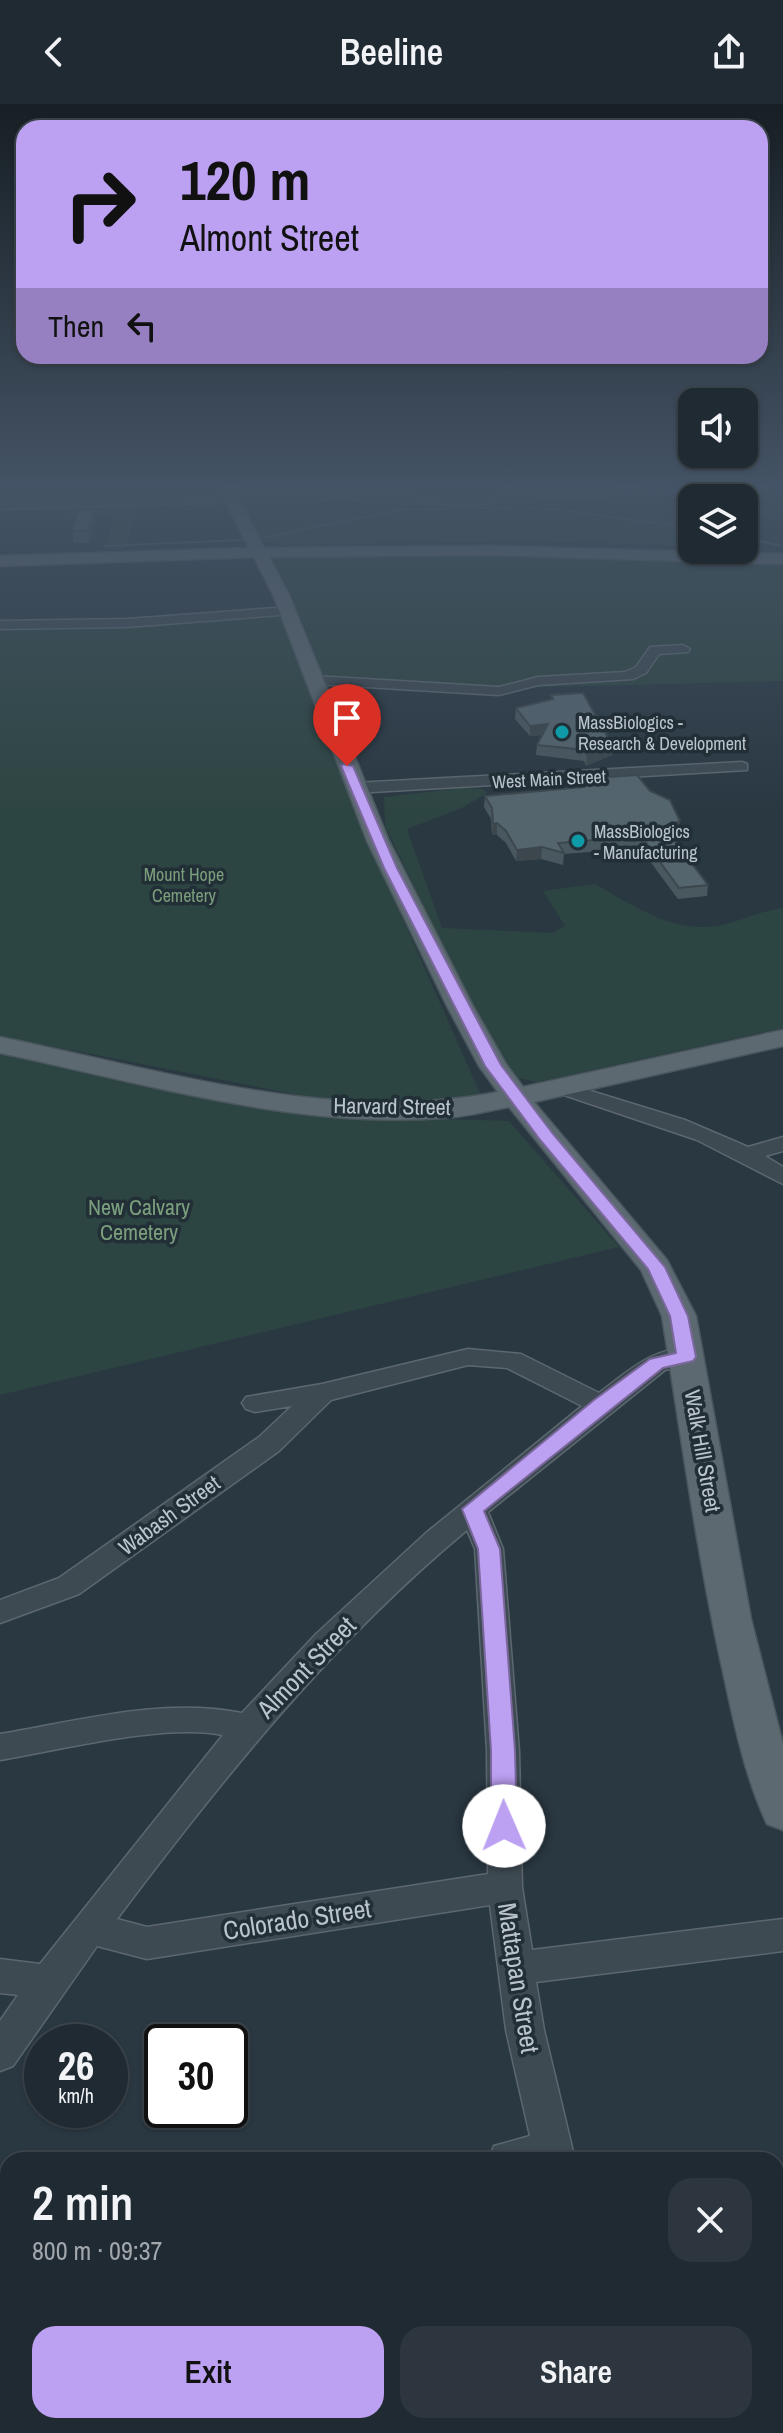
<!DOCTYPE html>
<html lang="en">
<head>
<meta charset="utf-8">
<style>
	body { margin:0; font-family:"Archivo Narrow",sans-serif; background:#2d363e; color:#f1f3f6; height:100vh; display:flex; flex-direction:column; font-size:30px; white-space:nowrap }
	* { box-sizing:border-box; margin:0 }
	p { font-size:26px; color:#a2a7ac }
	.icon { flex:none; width:44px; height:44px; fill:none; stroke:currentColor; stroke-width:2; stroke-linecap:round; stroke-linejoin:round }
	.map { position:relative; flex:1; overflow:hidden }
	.drawer { position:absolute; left:0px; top:2048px; width:784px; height:282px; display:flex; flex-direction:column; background:#202a32; border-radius:24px 24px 0 0; box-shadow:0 2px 6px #0004,0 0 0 2px #3d464d }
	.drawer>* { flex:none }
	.guide { position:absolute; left:16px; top:16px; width:752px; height:244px; border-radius:24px; box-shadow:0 2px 6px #0004,0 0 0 2px #3d464d; background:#bca0f2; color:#111; overflow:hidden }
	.buttons { position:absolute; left:678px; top:284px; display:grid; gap:16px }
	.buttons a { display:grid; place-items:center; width:80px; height:80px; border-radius:16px; background:#202a32; box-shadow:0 2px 6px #0004,0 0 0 2px #3d464d; font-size:40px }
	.speed { position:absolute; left:24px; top:1920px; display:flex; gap:16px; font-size:40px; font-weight:700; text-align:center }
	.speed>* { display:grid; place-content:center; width:104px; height:104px; border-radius:50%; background:#202a32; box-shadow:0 2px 6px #0004,0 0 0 2px #3d464d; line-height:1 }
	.speed small { font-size:20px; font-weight:400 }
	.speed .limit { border:4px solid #111; border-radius:12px; background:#fff; color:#111 }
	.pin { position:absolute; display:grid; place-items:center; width:68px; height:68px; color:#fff; margin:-82px -34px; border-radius:50% 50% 50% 0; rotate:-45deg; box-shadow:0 0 8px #0007 }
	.pin .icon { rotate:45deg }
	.me { position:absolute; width:88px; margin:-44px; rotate:359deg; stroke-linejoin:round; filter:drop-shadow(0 0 6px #0008) }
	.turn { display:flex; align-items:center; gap:28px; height:168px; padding:0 32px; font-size:36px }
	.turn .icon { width:104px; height:104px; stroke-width:2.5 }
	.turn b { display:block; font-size:56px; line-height:68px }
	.then { display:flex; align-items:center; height:76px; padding:0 32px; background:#0003; gap:16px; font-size:30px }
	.round { display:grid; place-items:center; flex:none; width:84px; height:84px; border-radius:24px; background:#2d363e }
	.summary { display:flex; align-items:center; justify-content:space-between; height:136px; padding:0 32px }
	h1 { font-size:48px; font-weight:600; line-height:60px }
	.primary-button { display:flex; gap:16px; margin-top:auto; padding:16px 32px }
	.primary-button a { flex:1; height:92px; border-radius:24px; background:#bca0f2; color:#111; font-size:32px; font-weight:600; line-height:92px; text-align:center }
	.primary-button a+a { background:#2d363e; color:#f1f3f6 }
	header { display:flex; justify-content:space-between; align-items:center; height:104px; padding:0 32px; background:#202a32; font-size:36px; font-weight:600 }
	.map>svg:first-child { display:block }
	.green { fill:#2d4542 }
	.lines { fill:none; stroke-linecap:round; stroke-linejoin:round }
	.stream { stroke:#415969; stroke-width:2 }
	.minor-casing { stroke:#5c676f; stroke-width:3 }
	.major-casing { stroke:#4a565e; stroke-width:3 }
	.minor { fill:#3e4a52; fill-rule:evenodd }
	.major { fill:#5c6971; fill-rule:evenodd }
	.wall { fill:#49575f }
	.shaded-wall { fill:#3c474d }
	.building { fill:#55656e; stroke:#3c474d; stroke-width:2 }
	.route { fill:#bca0f2; stroke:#7a689d; stroke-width:2 }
	.culture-dot { fill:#0f9aa8; stroke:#222f37; stroke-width:3 }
	.labels { text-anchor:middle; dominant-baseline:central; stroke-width:7; stroke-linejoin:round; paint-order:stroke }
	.far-poi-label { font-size:18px; fill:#bbc4cc; stroke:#222f37; text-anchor:start }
	.far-street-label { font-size:18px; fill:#bbc4cc; stroke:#222f37 }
	.far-park-label { font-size:18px; fill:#7b9f7d; stroke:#222f37 }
	.street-label { font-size:22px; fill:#bbc4cc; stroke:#222f37 }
	.park-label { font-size:22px; fill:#7b9f7d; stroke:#222f37 }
	.near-street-label { font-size:26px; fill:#bbc4cc; stroke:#222f37 }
</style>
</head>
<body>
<header><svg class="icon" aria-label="back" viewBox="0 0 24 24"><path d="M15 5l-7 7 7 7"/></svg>Beeline<svg class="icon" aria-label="share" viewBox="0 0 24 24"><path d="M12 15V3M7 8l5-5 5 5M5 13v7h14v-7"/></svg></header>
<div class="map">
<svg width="783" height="2329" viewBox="0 0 783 2329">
	<rect width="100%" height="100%" fill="#2a3842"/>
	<g class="green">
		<path d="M0 382H216L221 393 0 401Z"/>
		<path d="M232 382H654L460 395 340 390 247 395 236 392Z"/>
		<path d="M690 382H743L768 399 783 401V415L744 414V394H703Z"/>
		<path d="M354 393 457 399 566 393 692 414V442L526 437 281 441 260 436 244 403 254 398Z"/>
		<path d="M66 401H138L125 445H104L114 414 61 415Z"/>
		<path d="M397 449 783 458V577L519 584 322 574 303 518 271 454Z"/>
		<path d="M282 510 351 698 483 996 329 997 0 932V524L130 522Z"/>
		<path d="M462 684 483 685 487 689 464 703 407 725 442 824 552 829 565 822 543 787 595 780C633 801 671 829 717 822 739 818 759 807 783 804V924L537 978 505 971 385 722 384 693Z"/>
		<path d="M0 948 318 1011 509 1017 619 1143 0 1291Z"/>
	</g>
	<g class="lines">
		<g class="stream">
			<path d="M527 404C571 404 615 416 659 419"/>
			<path d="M668 420 692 423"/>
			<path d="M266 433 403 405 517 404"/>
			<path d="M744 434 783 442"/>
			<path d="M104 442 243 436"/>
		</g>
		<g class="minor-casing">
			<g id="minor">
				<path d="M644 382H693L688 385 465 401 344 395 0 405V399L344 389 465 395Z"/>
				<path d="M288 503 294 507 293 510 127 523 0 525V517L127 515Z"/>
				<path d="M683 541 690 545 688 548 659 550 646 569 633 575 538 581 499 591 315 580 308 576 315 572 499 583 538 573 625 568 636 563 650 543Z"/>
				<path d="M742 658 747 660V666L355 689 347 684 355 679Z"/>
				<path d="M565 979 685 1016 748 1043 783 1033V1047L765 1052 783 1063V1080L697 1036 558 989 555 985Z"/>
				<path d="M468 1245 521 1250 599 1289C626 1269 659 1237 695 1247L699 1253 695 1259 665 1266 488 1408 503 1445 519 1647 522 1783 532 1846 783 1815V1847L536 1878 544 1926 575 2056H488L494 2042 530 2032 506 1926 490 1801 147 1855 97 1842 13 1962 0 1967V1917L18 1891 0 1889V1855L40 1860 223 1631C165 1619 60 1646 0 1656V1630C79 1617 162 1593 242 1609L316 1530 426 1429 582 1302 507 1264 468 1261 331 1296 279 1347 79 1490 0 1519V1496L59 1474 259 1333 292 1302 255 1308 246 1305 242 1299 246 1293 322 1280ZM467 1426 475 1445 487 1647 488 1770 147 1823 117 1815C222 1675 332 1538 467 1426Z"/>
				<path d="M8 2134V2174L0 2176V2136Z"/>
				<path d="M611 2322H655L657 2329H613Z"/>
			</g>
		</g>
		<g class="major-casing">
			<path id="major" d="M218 382H232L264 444 489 442 783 450V460L489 451 269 453 290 493 389 737 473 902 506 960 523 983 783 926V942L534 998 667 1156 696 1212 751 1515 783 1640V1726L767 1720C745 1673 734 1619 723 1568 697 1451 681 1331 662 1212L641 1166 509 1003C487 1007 465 1013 443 1014 294 1025 144 979 0 949V933C161 966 334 1021 498 988L479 962 447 902 367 737 274 493 254 453 0 462V452L249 444Z"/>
		</g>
		<use href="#minor" class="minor"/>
		<use href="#major" class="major"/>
	</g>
	<g class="wall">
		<path d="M94 406 95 419 89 439H74L72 427Z"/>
		<path d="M551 591 612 651 586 662 584 657 536 651 537 641 542 631 530 632 515 615 516 604 551 595Z"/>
		<path d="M578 675 679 728 671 732 708 781 707 792 678 795 640 744 564 750 563 761 541 755 516 757 506 739 497 731H492L491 715 484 703 485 692 577 684Z"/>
	</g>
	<g class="shaded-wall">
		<path d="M94 406 95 419 89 439 88 426Z"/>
		<path d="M548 620 547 630 530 632V622Z"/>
		<path d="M612 641V651L586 662 587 651Z"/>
		<path d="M680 717 679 728 664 735 665 724Z"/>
		<path d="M497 719V731H492L493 720Z"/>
		<path d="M542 743 541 755 516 757 517 746Z"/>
	</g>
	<g class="building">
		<path d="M79 406H94L88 426 72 427Z"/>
		<path d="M583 589 612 641 587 651 585 646 537 641 548 620 530 622 516 604 553 595 551 591Z"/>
		<path d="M637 671 650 687 670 696 680 717 665 724 708 781 679 784 641 732 558 739 564 749 542 743 517 746 506 727 497 719 493 720 492 704 485 692 584 683 578 675Z"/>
	</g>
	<linearGradient id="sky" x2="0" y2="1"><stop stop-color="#171f24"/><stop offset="0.54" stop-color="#445365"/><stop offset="1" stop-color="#445365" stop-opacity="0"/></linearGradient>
	<rect width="783" height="708" fill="url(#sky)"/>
	<path class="route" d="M343 660 353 662 397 764 501 961 553 1030 665 1163 688 1212 696 1253 693 1257 663 1264 484 1407 500 1445 515 1647 517 1722 513 1730 504 1733 495 1730 491 1722V1647L478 1445 462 1405 594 1296 650 1255 676 1249 670 1212 648 1165 541 1037 485 962 384 764 341 662Z"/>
	<g class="culture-dot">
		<circle cx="562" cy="628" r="8"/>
		<circle cx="578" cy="737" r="8"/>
	</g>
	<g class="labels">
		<g class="far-poi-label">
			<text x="578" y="618">MassBiologics -<tspan x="578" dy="21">Research &amp; Development</tspan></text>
			<text x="594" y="727">MassBiologics<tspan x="594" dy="21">- Manufacturing</tspan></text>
		</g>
		<g class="far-street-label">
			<text transform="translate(549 675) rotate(-3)">West Main Street</text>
		</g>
		<g class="far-park-label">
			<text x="184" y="770">Mount Hope<tspan x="184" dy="21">Cemetery</tspan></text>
		</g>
		<g class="street-label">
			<text transform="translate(392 1002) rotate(1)">Harvard Street</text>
			<text transform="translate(703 1347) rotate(80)">Walk Hill Street</text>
			<text transform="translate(169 1411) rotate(-36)">Wabash Street</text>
		</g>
		<g class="park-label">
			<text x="139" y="1103">New Calvary<tspan x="139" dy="25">Cemetery</tspan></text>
		</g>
		<g class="near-street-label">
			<text transform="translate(306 1563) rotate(-46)">Almont Street</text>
			<text transform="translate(297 1815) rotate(-9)">Colorado Street</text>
			<text transform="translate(519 1874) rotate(81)">Mattapan Street</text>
		</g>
	</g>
</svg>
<div class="buttons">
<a><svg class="icon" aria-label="sound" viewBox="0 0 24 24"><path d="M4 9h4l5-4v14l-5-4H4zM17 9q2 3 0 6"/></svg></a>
<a><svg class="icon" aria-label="layers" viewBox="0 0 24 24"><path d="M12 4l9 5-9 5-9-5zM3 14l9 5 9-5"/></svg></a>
</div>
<div class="speed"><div>26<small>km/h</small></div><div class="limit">30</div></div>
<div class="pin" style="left:347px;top:662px;background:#d93025"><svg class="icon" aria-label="arrive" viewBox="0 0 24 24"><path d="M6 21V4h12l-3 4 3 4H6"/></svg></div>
<svg class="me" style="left:504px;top:1722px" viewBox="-20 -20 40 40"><circle r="19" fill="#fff"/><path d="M0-13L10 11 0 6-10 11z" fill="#bca0f2"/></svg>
<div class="guide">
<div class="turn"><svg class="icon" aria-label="right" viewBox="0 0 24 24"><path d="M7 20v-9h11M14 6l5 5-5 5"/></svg><div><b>120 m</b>Almont Street</div></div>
<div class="then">Then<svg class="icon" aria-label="left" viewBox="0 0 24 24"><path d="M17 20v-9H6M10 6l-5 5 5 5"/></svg></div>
</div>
<section class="drawer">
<div class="summary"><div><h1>2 min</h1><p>800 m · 09:37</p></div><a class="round"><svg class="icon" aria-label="close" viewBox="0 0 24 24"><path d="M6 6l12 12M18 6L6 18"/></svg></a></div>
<div class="primary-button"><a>Exit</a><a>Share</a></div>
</section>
</div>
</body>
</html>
